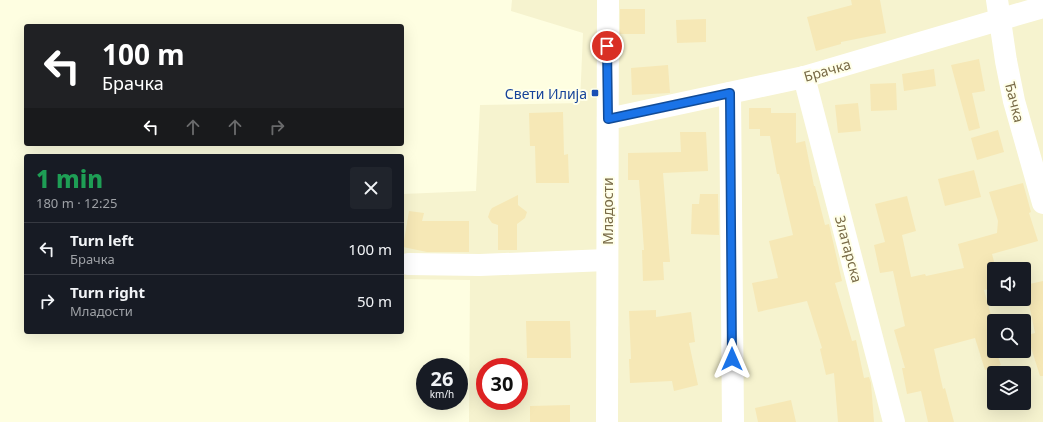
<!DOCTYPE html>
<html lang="en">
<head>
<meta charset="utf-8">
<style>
	body { margin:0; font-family:"Noto Sans",sans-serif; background:#20242c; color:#f1f3f6; height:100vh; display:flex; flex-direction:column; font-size:15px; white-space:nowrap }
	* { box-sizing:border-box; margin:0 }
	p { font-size:13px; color:#9ea1a6 }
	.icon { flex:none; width:22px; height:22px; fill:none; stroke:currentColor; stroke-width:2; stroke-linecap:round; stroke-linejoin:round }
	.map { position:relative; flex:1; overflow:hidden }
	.sheet { position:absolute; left:24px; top:154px; width:380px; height:180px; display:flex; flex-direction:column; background:#171b24; border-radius:4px; box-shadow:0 4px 16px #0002 }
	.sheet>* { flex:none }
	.guide { position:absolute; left:24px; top:24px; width:380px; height:122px; border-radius:4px; box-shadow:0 4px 16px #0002; background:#202124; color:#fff; overflow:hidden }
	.fabs { position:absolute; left:987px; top:262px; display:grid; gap:8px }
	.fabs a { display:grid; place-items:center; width:44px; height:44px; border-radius:4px; background:#171b24; box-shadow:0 4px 16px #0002; font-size:20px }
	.speed { position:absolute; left:416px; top:358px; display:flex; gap:8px; font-size:20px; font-weight:700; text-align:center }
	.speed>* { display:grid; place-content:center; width:52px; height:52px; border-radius:50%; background:#171b24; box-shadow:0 4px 16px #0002; line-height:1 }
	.speed small { font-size:10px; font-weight:400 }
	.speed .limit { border:6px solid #d22; background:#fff; color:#111 }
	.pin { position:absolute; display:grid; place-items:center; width:34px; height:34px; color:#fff; margin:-17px; border:2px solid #fff; border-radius:50%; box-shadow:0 1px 4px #0007 }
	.me { position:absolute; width:44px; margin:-22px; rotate:0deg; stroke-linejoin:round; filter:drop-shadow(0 0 3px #0008) }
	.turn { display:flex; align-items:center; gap:14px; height:84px; padding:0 12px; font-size:18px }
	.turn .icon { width:52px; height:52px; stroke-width:2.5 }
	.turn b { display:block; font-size:28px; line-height:34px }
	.lanes { display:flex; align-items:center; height:38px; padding:0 12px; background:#0003; justify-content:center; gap:20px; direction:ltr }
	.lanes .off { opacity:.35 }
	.round { display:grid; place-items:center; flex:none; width:42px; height:42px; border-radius:4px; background:#20242c }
	.overview { display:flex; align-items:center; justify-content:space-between; height:68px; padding:0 12px }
	h1 { font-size:24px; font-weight:800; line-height:30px; color:#1e9e55 }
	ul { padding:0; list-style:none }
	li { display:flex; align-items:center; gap:12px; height:52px; padding:0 12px; border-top:1px solid #363941 }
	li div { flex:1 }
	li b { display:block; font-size:15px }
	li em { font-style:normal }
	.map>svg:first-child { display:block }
	.residential { fill:#f6f3cf; fill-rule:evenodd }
	.building { fill:#f6e8b6 }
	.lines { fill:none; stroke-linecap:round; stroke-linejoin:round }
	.minor { stroke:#fff; stroke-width:22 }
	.route-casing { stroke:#114b97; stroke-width:10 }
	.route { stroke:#1a73e8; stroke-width:7 }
	.transit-dot { fill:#1a4fb4; stroke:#ffffe9; stroke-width:1.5 }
	.labels { text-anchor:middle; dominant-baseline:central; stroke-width:4; stroke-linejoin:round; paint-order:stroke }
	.street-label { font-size:14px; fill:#786a46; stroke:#ffffe9 }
	.transit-label { font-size:14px; fill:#164399; stroke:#ffffe9; text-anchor:end }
</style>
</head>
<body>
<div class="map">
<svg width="1043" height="422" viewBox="0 0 1043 422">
	<rect width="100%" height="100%" fill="#fefee1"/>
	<path class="residential" d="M512 0H1043V422H469L470 280 402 279V194L476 191 480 105 580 103 583 33 511 11ZM994 269H1024V299H994ZM994 321H1024V351H994ZM485 367H519V401H485ZM994 373H1024V403H994Z"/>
	<g class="building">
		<path d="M851 0H880L886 33 841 42V44L816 51 807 17 852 5Z"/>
		<rect x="620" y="9" width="25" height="25"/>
		<path d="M706 19V42L677 43 676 20Z"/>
		<path d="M979 59 985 91 972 93 980 128 969 131 951 65Z"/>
		<path d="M668 65 670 93 632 95 631 68Z"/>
		<path d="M934 69 936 86 904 91 902 74Z"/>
		<path d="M896 83 897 110 871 111 870 84Z"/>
		<path d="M858 103 861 131 838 133 835 105Z"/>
		<path d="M749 108H771V113H796V143L805 141 814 186H815L825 225 829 224 842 281 835 283 852 341 856 340 864 378 869 377 871 383 874 422H838L834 373 826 375 820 349 822 348 807 301 758 312 752 283 778 278 769 241 793 235 779 174H777L770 136H760V129H749Z"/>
		<path d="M563 112 564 155 568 154 569 183H536L535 146H530L529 113Z"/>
		<path d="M998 130 1004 152 977 160 971 138Z"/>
		<path d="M680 132H706L708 171 663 173 670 262H663L664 280 643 281 642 250H644L639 180H628V153L681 152Z"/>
		<path d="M974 170 981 197 945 206 938 179Z"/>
		<path d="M1023 183 1031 212 1029 213 1038 241 992 254 996 269H994V288L984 290 994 326V351H996L1001 365 985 370 975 338 934 349 943 389 945 388 954 422H928L921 391 907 394 902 368H905L894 330 905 326 893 271 880 273 874 245 885 242 875 204 907 196 916 231 902 235 911 277 925 274 926 276 964 268 958 244 997 233 998 221 989 192Z"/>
		<path d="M700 194H718L719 235 691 234 692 204H699Z"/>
		<path d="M518 195V205L527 212 525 218 517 224V250H498V225L492 223 488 217 490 211 492 208Z"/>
		<path d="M409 211 424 213 422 221H469V252H427L403 247Z"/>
		<path d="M1043 281V376H1040L1027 335 1035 333 1025 285Z"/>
		<path d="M656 310V317L691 312 695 342 689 343 698 385 674 391 672 381 630 383 629 359H631L629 311Z"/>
		<path d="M526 321H570L571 358H527Z"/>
		<path d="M791 400 796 422H758L755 408Z"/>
		<path d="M570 405V422H530V406Z"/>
	</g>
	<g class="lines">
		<g class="minor">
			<path d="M997 0 1006 61 1014 101 1043 203"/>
			<path d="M804 77 894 422"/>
			<path d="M730 93 733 422"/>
			<path d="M608 119 804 77 1043 7"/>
			<path d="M408 264 480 265 607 260"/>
			<path d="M607 422 608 0"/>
		</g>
	</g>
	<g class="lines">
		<g class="route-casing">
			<path id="route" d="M607 46 608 119 730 93 732 359"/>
		</g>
		<use href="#route" class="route"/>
	</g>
	<rect class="transit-dot" x="591" y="89" width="8" height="8" rx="2"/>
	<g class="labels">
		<g class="street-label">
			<text transform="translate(827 70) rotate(-16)">Брачка</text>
			<text transform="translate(1015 102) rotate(76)">Ђачка</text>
			<text transform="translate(607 211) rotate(-90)">Младости</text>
			<text transform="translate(849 249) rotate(75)">Златарска</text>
		</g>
		<g class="transit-label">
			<text x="587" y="93">Свети Илија</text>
		</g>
	</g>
</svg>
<div class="fabs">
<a><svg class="icon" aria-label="sound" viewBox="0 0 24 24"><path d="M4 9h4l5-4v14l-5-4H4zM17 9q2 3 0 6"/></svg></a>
<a><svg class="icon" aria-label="search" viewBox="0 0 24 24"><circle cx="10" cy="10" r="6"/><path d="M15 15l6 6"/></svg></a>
<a><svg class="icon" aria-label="layers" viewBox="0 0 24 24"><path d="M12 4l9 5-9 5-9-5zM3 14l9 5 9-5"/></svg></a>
</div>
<div class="speed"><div>26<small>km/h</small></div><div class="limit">30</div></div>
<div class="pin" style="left:607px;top:46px;background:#d93025"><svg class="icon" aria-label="arrive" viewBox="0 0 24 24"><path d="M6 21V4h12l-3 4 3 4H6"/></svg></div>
<svg class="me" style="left:732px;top:359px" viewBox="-20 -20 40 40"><path d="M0-17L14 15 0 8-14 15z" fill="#1a73e8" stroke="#fff" stroke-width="4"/></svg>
<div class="guide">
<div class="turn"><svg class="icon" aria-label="left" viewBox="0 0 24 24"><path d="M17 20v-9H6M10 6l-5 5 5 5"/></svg><div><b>100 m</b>Брачка</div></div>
<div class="lanes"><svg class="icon" aria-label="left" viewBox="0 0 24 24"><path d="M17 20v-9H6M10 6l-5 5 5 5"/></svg><svg class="icon off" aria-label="ahead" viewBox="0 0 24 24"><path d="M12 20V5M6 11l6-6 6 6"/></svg><svg class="icon off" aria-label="ahead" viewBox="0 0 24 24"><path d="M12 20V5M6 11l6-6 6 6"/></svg><svg class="icon off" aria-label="right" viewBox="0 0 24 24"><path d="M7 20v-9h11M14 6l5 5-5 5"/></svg></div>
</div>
<section class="sheet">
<div class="overview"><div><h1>1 min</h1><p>180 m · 12:25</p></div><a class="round"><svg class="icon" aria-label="close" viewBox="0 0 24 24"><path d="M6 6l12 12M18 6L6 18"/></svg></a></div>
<ul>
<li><svg class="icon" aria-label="left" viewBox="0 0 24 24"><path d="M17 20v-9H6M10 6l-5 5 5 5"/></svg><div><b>Turn left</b><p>Брачка</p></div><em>100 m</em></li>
<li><svg class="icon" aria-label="right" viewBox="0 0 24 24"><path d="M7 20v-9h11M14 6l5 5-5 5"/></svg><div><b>Turn right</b><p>Младости</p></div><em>50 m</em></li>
</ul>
</section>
</div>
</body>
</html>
